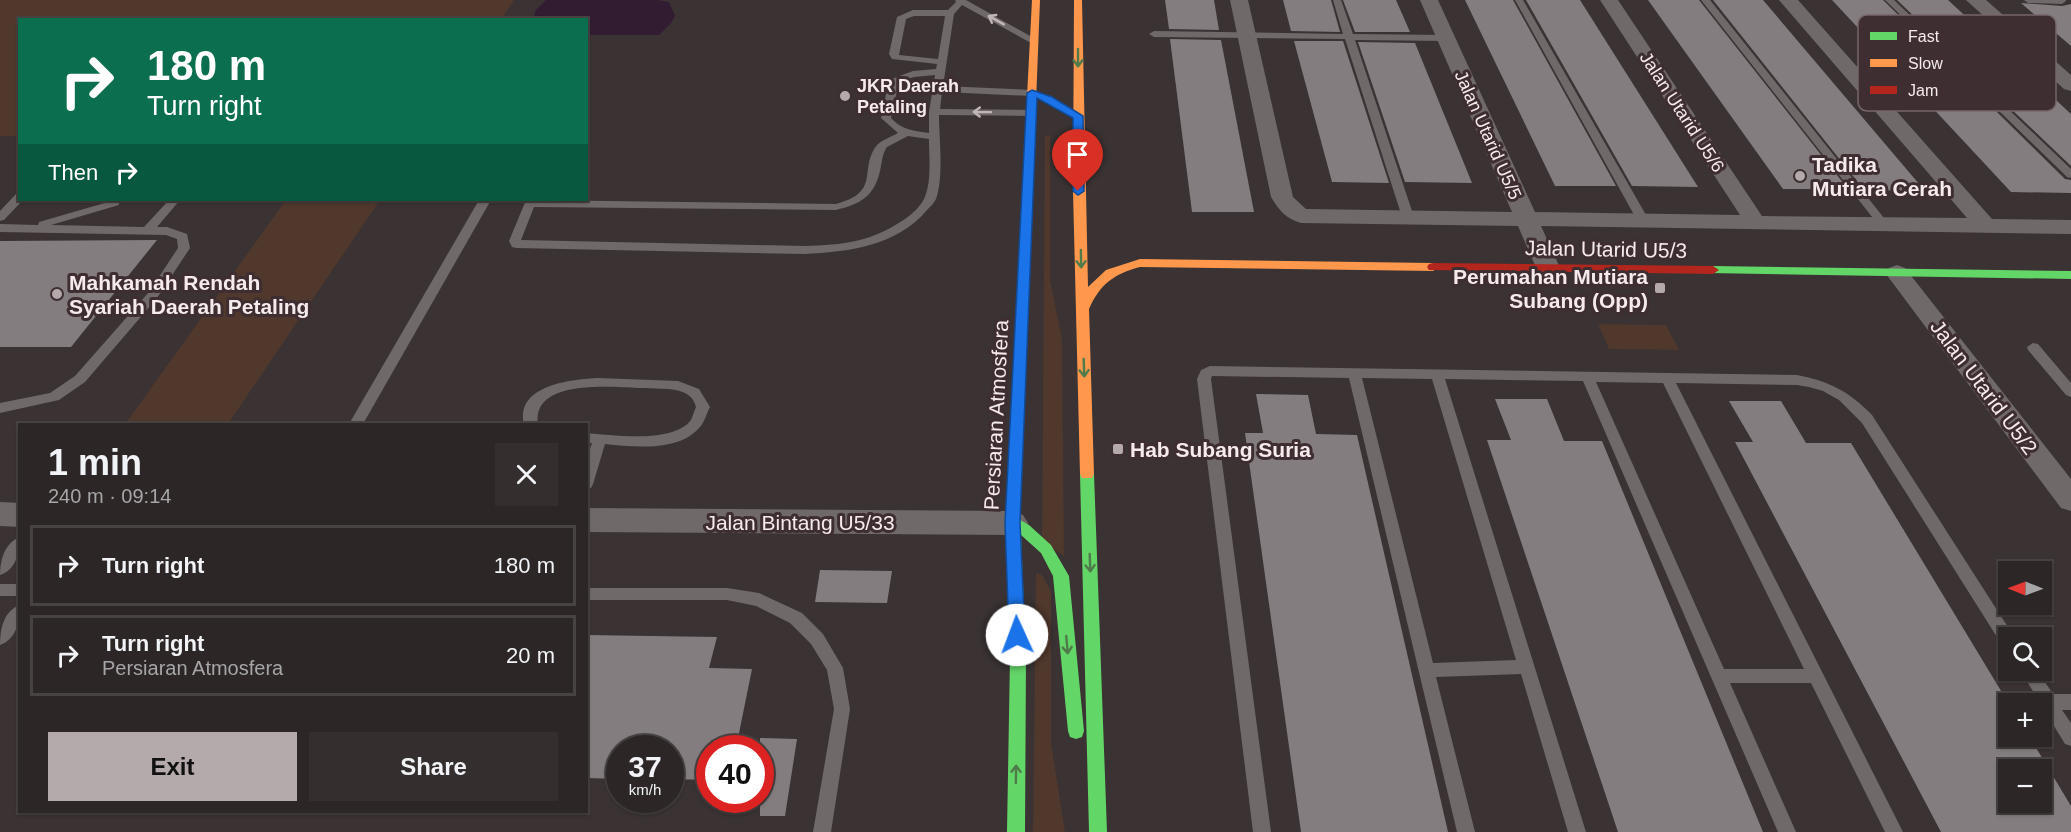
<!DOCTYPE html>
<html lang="en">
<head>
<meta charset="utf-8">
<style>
	body { margin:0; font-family:Arial,sans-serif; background:#342e2e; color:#f1f3f6; height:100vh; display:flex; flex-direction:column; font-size:22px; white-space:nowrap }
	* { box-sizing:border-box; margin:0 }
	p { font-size:20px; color:#a6a5a7 }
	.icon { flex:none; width:33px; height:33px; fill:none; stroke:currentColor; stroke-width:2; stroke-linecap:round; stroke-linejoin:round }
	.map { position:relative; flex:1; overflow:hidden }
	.side { position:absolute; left:18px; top:423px; width:570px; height:390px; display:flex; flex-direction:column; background:#2c2626; border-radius:0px; box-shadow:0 2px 4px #0004,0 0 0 2px #484343 }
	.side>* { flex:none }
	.hud { position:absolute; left:18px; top:18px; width:570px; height:183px; border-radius:0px; box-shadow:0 2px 4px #0004,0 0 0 2px #484343; background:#0b6e4f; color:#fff; overflow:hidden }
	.needle { width:39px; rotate:271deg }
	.buttons { position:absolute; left:1998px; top:561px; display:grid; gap:12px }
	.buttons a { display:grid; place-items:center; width:54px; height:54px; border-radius:0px; background:#2c2626; box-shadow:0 2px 4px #0004,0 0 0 2px #484343; font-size:30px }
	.speed { position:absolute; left:606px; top:735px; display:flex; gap:12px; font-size:30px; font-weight:700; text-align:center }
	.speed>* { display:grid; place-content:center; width:78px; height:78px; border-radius:50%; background:#2c2626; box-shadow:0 2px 4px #0004,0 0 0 2px #484343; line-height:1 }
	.speed small { font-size:15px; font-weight:400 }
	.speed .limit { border:9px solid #d22; background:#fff; color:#111 }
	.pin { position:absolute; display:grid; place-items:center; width:51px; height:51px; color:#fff; margin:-62px -26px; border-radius:50% 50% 50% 0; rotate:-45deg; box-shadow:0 0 6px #0007 }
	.pin .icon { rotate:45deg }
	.me { position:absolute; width:66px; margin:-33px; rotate:358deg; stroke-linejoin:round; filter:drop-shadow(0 0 4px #0008) }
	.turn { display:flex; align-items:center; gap:21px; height:126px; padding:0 30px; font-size:27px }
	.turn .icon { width:78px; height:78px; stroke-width:2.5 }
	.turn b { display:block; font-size:42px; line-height:51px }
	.then { display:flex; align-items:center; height:57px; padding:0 30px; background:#0003; gap:12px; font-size:22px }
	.round { display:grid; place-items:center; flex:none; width:63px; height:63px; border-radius:0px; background:#342e2e }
	.headline { display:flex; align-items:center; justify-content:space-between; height:102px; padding:0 30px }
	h1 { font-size:36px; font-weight:600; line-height:45px }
	.primary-button { display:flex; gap:12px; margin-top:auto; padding:12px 30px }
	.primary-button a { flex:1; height:69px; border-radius:0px; background:#b4aaab; color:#111; font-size:24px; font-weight:600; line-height:69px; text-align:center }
	.primary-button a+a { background:#342e2e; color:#f1f3f6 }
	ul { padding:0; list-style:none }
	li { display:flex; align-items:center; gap:18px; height:81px; margin:0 12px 9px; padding:0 18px; border:3px solid #484343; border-radius:0px }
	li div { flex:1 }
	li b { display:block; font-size:22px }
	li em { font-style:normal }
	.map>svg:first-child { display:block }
	.green { fill:#50382c }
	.water { fill:#311c31 }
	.building { fill:#847d7f; fill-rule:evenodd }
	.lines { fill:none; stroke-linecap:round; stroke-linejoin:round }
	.lane { fill:#706969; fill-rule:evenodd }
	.street { fill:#706969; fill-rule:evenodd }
	.fast { fill:#63d668; fill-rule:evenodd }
	.slow { fill:#ff974d; fill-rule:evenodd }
	.jam { fill:#b3261e; fill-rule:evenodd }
	.oneway { stroke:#c0b6b8 }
	.oneway2 { stroke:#4f7a4a }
	.route { fill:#1a73e8; stroke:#114b97; stroke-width:1.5 }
	.poi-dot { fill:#b4aaab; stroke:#3e2e31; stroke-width:2 }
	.labels { text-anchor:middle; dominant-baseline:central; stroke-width:6; stroke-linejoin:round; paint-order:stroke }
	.far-poi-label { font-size:18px; font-weight:bold; fill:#f5eaec; stroke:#3e2e31; text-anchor:start }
	.far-street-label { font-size:18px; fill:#f5eaec; stroke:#3e2e31 }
	.poi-label { font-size:21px; font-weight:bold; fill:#f5eaec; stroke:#3e2e31; text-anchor:start }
	.street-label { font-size:21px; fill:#f5eaec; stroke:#3e2e31 }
	.key { fill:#3e2e31; stroke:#756669; stroke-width:1.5 }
	.key-label { font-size:16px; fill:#f5eaec }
</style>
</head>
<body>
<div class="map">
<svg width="2071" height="832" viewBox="0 0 2071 832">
	<rect width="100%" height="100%" fill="#3a3233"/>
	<g class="green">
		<path d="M0 0H514L501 20H20L19 136H0Z"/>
		<path d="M1045 136H1050V280L1062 339 1064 556 1042 541Z"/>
		<path d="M286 200H380L228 424H125Z"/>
		<path d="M1598 324 1666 325 1679 350 1609 349Z"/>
		<path d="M1036 573 1042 575 1051 591V743L1065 832H1033Z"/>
	</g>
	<path class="water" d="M546 0H657L669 2 675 16 671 23 659 35H587L586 20 538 19 534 17 536 10Z"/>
	<g class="building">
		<path d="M1165 0H1214L1219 30 1169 29Z"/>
		<path d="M1283 0H1331L1340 32 1291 31Z"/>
		<path d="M1343 0H1396L1410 32H1355Z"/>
		<path d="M1465 0H1513L1616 186H1555Z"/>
		<path d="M1526 0H1580L1698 187 1632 186Z"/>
		<path d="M1648 0H1699L1848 189H1783Z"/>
		<path d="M1713 0H1763L1925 191 1864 190Z"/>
		<path d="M1832 0H1883L2065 179 2071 180V193L2011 192Z"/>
		<path d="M1897 0H1948L2071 114V166Z"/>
		<path d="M2021 3 2062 6 2071 4V46Z"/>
		<path d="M1170 39 1221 40 1254 212H1192Z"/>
		<path d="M1294 41H1343L1389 183 1332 182Z"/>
		<path d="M1358 42 1415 43 1472 183 1405 182Z"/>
		<path d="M157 240 71 347H0V241Z"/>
		<path d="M1256 394 1308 395 1316 434 1357 435 1448 832H1301L1245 433H1263Z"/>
		<path d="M1495 399H1547L1564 441H1602L1763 832H1618L1487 440H1511Z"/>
		<path d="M1729 401H1781L1806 443H1851L2009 704 2008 736H2029L2071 806V832H1941L1735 442H1753ZM2008 770H2042V802H2008Z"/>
		<path d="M820 570 892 571 887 603 815 602Z"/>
		<path d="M586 635 717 637 709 668 752 669 736 748H710V780L670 779V748H620V779L586 778Z"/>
		<path d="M760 738 797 739 785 816H760Z"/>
	</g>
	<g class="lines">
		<g class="lane">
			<path d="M955 0H966L1039 41 1031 43 962 5 954 14 943 86 1032 90 1037 93 1032 96 942 92 940 109 1030 110 1035 113 1030 116 939 115C939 138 944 177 936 199 934 203 930 207 927 210 897 246 848 252 804 254L516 248 512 247 509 241 526 200 836 204C882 192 858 169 877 145 882 140 891 137 898 133L881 118 889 80 913 71 936 69 937 64 892 59 889 54 897 17 913 10H948L956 2ZM914 16H945L938 59 899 55 906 19ZM935 75 929 112V133C914 131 902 130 891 118L899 82 914 77ZM908 136 929 139C929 157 932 182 924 199 920 207 912 214 905 219 871 242 844 245 804 246L521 240 534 207 836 210C860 204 874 197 880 171 882 163 882 154 887 147Z"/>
			<path d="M1333 0H1341L1353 34 1445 35 1450 38 1445 41 1355 40 1414 217 1412 219 1408 220 1402 217 1345 39 1154 37 1149 34 1154 31 1343 34Z"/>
			<path d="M1515 0H1523L1650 222 1648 224 1644 226 1638 222Z"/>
			<path d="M1701 0H1710L1888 223V227H1880Z"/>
			<path d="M1885 0H1894L2071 169V178L2067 177Z"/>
			<path d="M2024 0H2066V1L2062 4 2028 3Z"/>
			<path d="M20 193V200H23L4 220 0 221V211L16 194Z"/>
			<path d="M115 200 119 201V205L51 225 144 227 169 200H180L157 227H167L187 234 190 248 157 298 85 382 59 400 0 413V403L50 393 75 376 149 292 178 248 177 239 166 235 0 232V224L38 225 39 222Z"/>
			<path d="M479 200H491L363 424H349Z"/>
			<path d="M2033 343 2038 344 2071 383V397L2066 395 2028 350 2027 347Z"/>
			<path d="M1210 366 1797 375C1829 381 1850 392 1872 415L2015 638H2008V647L2002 645 1862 423 1839 400 1823 391 1809 387 1797 385 1676 383 1903 832H1885L1811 683H1730L1796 832H1778L1583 381 1445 379 1586 832H1568L1521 674 1436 677 1475 832H1457L1349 378 1212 376 1211 379 1271 832H1253L1197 379 1201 370ZM1362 378 1432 379 1516 660 1433 663ZM1596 382 1663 383 1804 669H1724Z"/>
			<path d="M598 378 678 381 699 389 710 407C706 414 705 422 699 428 678 452 634 447 605 444L593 484 591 488 586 489V460L592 443H586V433C613 435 673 444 691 420 693 416 694 411 696 407 694 400 691 396 685 393 672 387 652 389 638 388 610 387 532 379 538 424H524C515 385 573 379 598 378Z"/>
			<path d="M20 537C20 552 16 570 0 575 0 561 4 543 20 537Z"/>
			<rect x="0" y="584" width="20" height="12"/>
			<path d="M586 588H727L759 593 802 613 823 634 843 668 850 709 831 832H813L834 709 827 670 811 644 790 623 756 606 727 600H586Z"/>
			<path d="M20 605C20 620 17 639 0 645 0 630 3 611 20 605Z"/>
			<path d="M2020 670H2037L2053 694H2071V710H2062L2071 723V746L2065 744Z"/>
		</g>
		<g class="street">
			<path d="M1230 0H1248L1293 197 1306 209 1512 212 1420 0H1438L1535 212 1740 215 1600 0H1618L1762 216 1967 218 1779 0H1798L1992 219 2071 220V234L1541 226 1561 270 1557 275 1549 278 1541 275 1537 270 1518 226 1301 223C1286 219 1279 210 1271 197Z"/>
			<path d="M1966 0H1986L2071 75V91L2064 89Z"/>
			<path d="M1897 265 1905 268 2071 479V511L2061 508 1889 278 1885 273 1889 268Z"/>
			<path d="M0 502 20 503V527L0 526Z"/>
			<path d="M586 508 1013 511 1023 515 1028 523 1023 531 1013 535 586 532Z"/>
		</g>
		<g class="fast">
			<path d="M1713 266 2071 271V279L1709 273 1707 270 1709 267Z"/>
			<path d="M1022 304 1028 308 1020 520 1029 525 1051 545 1069 576 1084 731 1082 737 1076 739 1070 737 1068 731 1053 576 1041 553 1021 535 1026 657 1025 832H1007L1010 657 1006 523 1016 308Z"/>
			<path d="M1087 469 1092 470 1094 474 1107 832H1089L1080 474 1082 470Z"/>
		</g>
		<g class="slow">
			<path d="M1032 0H1040L1028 308 1022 312 1016 308Z"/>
			<path d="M1074 0H1082L1088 287 1106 270 1140 259 1433 263 1439 267 1433 271 1140 267C1114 274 1100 284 1089 309L1094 474 1092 478H1082L1080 474 1073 191Z"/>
		</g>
		<path class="jam" d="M1433 263 1713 266 1719 270 1713 274 1429 270 1427 267 1429 264Z"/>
	</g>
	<defs><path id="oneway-shaft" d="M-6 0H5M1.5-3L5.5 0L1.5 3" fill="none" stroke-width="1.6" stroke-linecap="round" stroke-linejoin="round" transform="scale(1.5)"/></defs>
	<g class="oneway">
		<use href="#oneway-shaft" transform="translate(996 20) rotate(-151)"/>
		<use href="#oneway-shaft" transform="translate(982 112) rotate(-179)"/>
	</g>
	<g class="oneway2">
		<use href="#oneway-shaft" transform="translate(1078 58) rotate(90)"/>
		<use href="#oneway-shaft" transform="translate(1081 259) rotate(89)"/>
		<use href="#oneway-shaft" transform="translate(1084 368) rotate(88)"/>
		<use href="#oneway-shaft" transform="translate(1090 563) rotate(88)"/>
		<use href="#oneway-shaft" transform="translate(1067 645) rotate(85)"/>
		<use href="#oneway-shaft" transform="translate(1016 774) rotate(-89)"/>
	</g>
	<path class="route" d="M1032 90 1052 97 1083 116 1084 191 1078 195 1073 191V118L1037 98 1020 523 1025 635 1023 640 1017 642 1011 640 1009 635 1005 523 1027 93Z"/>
	<g class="poi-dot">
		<circle cx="845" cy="96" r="6"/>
		<circle cx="1800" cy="176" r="6"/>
		<rect x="1654" y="282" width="12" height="12" rx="3"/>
		<circle cx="57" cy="294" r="6"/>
		<rect x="1112" y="443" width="12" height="12" rx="3"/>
	</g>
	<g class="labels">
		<g class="far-poi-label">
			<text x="857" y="86">JKR Daerah<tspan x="857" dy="21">Petaling</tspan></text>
		</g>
		<g class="far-street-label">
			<text transform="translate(1682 112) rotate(57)">Jalan Utarid U5/6</text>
			<text transform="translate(1488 135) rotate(66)">Jalan Utarid U5/5</text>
		</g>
		<g class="poi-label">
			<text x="1812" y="164">Tadika<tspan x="1812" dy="24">Mutiara Cerah</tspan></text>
			<text x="1648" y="276" text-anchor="end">Perumahan Mutiara<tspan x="1648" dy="24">Subang (Opp)</tspan></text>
			<text x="69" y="282">Mahkamah Rendah<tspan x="69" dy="24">Syariah Daerah Petaling</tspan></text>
			<text x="1130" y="449">Hab Subang Suria</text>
		</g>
		<g class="street-label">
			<text transform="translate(1606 249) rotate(1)">Jalan Utarid U5/3</text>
			<text transform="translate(1984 387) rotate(53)">Jalan Utarid U5/2</text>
			<text transform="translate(996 415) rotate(-87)">Persiaran Atmosfera</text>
			<text x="800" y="522">Jalan Bintang U5/33</text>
		</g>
	</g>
	<rect x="1858" y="15" width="198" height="96" rx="9" class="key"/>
	<rect x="1870" y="32" width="27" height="8" fill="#63d668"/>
	<rect x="1870" y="59" width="27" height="8" fill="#ff974d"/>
	<rect x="1870" y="86" width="27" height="8" fill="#b3261e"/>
	<g class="key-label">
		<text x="1908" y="42">Fast</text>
		<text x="1908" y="69">Slow</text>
		<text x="1908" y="96">Jam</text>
	</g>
</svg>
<div class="buttons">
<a><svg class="needle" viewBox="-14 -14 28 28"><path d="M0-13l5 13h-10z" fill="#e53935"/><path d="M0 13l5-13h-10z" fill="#a6a5a7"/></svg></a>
<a><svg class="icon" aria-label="search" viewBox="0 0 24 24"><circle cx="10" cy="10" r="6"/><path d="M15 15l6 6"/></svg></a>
<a>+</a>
<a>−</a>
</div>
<div class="speed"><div>37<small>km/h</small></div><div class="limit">40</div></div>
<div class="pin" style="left:1078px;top:191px;background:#d93025"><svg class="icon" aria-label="arrive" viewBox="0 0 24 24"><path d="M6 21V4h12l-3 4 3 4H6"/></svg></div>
<svg class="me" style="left:1017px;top:635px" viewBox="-20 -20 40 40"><circle r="19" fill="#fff"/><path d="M0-13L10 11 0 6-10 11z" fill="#1a73e8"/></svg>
<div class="hud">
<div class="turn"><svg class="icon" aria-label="right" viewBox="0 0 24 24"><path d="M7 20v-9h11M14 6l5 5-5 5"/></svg><div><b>180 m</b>Turn right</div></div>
<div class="then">Then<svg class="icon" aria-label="right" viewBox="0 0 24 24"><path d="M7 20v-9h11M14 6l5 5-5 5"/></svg></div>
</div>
<section class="side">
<div class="headline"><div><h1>1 min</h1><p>240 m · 09:14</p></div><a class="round"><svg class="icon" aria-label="close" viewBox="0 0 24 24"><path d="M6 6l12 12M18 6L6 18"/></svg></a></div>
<ul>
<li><svg class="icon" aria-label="right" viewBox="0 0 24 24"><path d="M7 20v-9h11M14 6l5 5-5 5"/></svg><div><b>Turn right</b></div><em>180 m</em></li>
<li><svg class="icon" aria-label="right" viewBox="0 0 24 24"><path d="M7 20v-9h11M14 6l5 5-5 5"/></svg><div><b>Turn right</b><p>Persiaran Atmosfera</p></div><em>20 m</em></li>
</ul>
<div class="primary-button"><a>Exit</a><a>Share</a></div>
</section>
</div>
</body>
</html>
